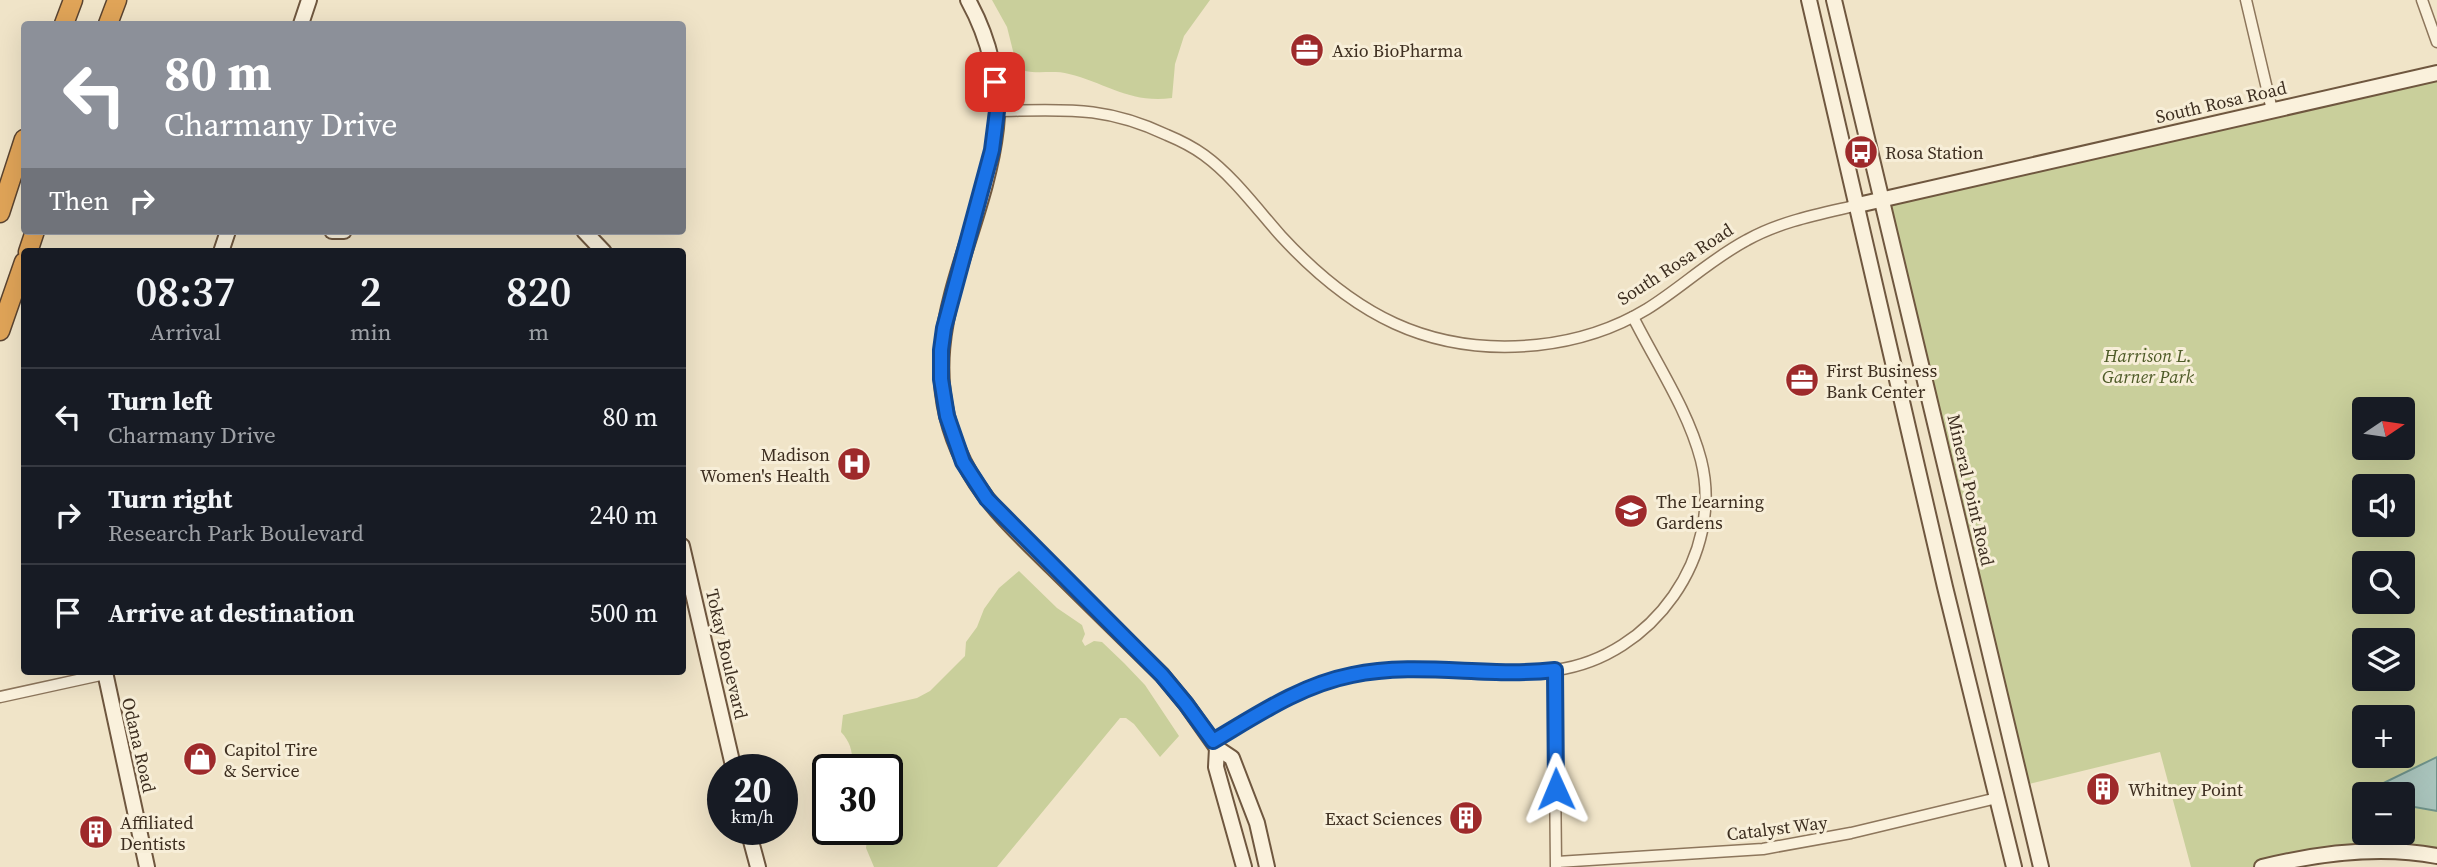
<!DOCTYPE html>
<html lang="en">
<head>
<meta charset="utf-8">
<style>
	body { margin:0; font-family:"Source Serif 4",serif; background:#242831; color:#f1f3f6; height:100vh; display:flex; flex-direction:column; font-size:26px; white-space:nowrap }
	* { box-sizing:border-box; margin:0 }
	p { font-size:23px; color:#9ea1a6 }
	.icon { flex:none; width:38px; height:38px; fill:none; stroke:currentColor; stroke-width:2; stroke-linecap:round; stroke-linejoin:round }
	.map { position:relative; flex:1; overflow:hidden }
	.sheet { position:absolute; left:21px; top:248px; width:665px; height:427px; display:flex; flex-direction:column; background:#171b24; border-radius:7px; box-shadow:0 7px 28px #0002 }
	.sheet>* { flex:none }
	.banner { position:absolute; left:21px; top:21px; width:665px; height:214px; border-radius:7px; box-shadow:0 7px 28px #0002; background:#8c9099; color:#fff; overflow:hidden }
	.needle { width:46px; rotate:77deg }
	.tools { position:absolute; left:2352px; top:397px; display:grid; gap:14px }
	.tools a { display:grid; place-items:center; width:63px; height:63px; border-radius:7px; background:#171b24; box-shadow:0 7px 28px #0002; font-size:35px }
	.speed { position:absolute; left:707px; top:754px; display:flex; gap:14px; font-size:35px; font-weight:700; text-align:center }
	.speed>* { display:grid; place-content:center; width:91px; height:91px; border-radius:50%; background:#171b24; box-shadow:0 7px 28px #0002; line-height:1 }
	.speed small { font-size:18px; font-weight:400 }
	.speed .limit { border:4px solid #111; border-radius:10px; background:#fff; color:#111 }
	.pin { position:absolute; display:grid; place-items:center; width:60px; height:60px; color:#fff; margin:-30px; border-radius:14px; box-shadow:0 4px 10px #0006 }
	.me { position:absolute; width:77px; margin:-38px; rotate:359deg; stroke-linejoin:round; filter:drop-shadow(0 0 5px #0008) }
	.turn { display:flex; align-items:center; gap:24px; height:147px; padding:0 28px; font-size:32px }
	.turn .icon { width:91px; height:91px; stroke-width:2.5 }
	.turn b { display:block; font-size:49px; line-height:60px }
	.then { display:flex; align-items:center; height:66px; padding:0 28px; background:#0003; gap:14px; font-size:26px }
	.eta { display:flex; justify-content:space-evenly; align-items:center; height:119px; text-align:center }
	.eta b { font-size:42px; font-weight:600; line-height:49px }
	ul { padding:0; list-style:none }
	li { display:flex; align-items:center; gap:21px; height:98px; padding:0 28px; border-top:2px solid #363941 }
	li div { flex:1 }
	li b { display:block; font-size:26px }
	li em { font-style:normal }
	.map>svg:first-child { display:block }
	.green { fill:#c9cf9b; fill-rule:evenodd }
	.water { fill:#a9c4bc; stroke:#6f938a; stroke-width:2 }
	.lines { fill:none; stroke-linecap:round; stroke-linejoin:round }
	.street-casing { stroke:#8d765c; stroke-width:13 }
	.secondary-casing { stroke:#6f573f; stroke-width:18 }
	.highway-casing { stroke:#5b4430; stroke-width:21 }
	.street { stroke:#faf1dc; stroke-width:10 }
	.secondary { stroke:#faf1dc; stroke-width:14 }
	.highway { stroke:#e0a458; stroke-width:18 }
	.route-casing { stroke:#114b97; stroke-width:18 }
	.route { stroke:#1a73e8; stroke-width:12 }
	.labels { text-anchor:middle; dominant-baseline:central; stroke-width:6; stroke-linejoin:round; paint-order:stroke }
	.poi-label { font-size:18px; fill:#3d2e20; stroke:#f7eed8; text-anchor:start }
	.street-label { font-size:18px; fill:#3d2e20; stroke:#f7eed8 }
	.park-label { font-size:18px; font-style:italic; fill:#4d5a26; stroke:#f7eed8 }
</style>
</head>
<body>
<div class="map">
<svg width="2437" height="867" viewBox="0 0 2437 867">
	<rect width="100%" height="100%" fill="#f0e4c8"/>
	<g class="green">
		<path d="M992 0H1210L1184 36 1175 64 1172 98C1131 104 1106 83 1069 74 1055 70 1039 74 1025 71L1016 63 1007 27Z"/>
		<path d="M2437 73V856L2407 852 2262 867H2191L2160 752 2021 786 1882 199ZM2364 410H2403V448H2364ZM2364 486H2403V525H2364ZM2364 564H2403V602H2364ZM2364 640H2403V679H2364ZM2364 718H2403V756H2364ZM2364 794H2403V833H2364Z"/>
		<path d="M1019 571 1057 608 1082 625 1085 634 1082 641 1085 646 1094 641 1102 642 1124 663 1145 685 1179 736 1160 757 1134 724 1126 718H1120L997 867H874L866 848 868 830H887V770H852C853 754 852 744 841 732L843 715 917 698 930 691 965 656 966 642 977 627 984 609 999 588Z"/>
	</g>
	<path class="water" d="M2437 757V811L2403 805V794H2372L2365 792Z"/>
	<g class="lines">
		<g class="street-casing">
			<g id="street">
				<path d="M2246 0 2272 110"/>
				<path d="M2422 0 2437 42"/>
				<path d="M997 111C1064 110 1104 105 1167 135 1179 140 1193 147 1204 155 1233 176 1257 209 1281 236 1352 313 1428 356 1537 345 1575 341 1614 329 1647 309 1681 288 1711 259 1747 240 1781 221 1820 214 1858 205"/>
				<path d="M1554 670 1556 867"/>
				<path d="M0 697 105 674"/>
				<path d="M1213 741C1256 715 1300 686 1350 675 1418 660 1488 679 1556 670 1652 657 1725 555 1701 460 1688 410 1656 363 1633 317"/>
				<path d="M1557 862 1763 849 1851 833 1997 798"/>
			</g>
		</g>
		<g class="secondary-casing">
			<g id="secondary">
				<path d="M968 0C989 38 1001 84 996 128 983 245 903 341 964 462 984 503 1020 535 1052 567 1089 603 1125 639 1162 675L1186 704 1217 748 1232 758 1257 823 1267 867"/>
				<path d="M1809 0 1945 587 2014 867"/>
				<path d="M1834 0 2041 867"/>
				<path d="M301 24 309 0"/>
				<path d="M1858 205 2437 73"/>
				<path d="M332 231H344"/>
				<path d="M584 231 604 252"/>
				<path d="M221 252 228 231"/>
				<path d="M682 546 734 770"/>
				<path d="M105 672 147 867"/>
				<path d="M1217 748 1216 767 1244 867"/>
				<path d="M748 830 758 867"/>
				<path d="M2262 867C2319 853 2379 845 2437 856"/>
			</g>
		</g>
		<g class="highway-casing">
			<g id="highway">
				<path d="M64 24 73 0"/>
				<path d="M108 24 117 0"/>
				<path d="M0 213 24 139"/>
				<path d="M28 252 35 231"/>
				<path d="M0 331 24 262"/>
			</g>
		</g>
		<use href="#street" class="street"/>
		<use href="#secondary" class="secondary"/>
		<use href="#highway" class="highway"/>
	</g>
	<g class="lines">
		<g class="route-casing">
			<path id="route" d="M995 82 997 111 992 150 944 328 941 350V379L947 416 963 462 987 499 1162 675 1186 704 1213 741C1257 715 1301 685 1352 675 1418 661 1488 678 1555 670L1556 789"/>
		</g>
		<use href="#route" class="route"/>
	</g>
	<defs>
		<g id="office-disc" transform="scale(1.75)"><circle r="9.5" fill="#9e2a2b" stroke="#f7eed8"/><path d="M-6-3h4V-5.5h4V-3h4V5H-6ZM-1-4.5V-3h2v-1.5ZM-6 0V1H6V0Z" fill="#fff"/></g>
		<g id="bus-disc" transform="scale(1.75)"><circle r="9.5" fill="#9e2a2b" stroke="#f7eed8"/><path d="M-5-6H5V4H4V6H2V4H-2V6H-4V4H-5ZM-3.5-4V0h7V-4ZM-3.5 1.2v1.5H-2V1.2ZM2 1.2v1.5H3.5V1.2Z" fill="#fff"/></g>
		<g id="hospital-disc" transform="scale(1.75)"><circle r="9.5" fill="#9e2a2b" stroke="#f7eed8"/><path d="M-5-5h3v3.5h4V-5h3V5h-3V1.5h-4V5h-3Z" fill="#fff"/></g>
		<g id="school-disc" transform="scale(1.75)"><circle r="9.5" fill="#9e2a2b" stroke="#f7eed8"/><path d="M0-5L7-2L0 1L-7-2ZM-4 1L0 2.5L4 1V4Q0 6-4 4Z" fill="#fff"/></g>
		<g id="shop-disc" transform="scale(1.75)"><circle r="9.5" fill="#9e2a2b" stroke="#f7eed8"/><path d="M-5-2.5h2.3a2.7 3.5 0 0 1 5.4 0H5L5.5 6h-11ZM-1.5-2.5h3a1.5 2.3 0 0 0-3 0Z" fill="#fff"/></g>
		<g id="building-disc" transform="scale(1.75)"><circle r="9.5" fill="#9e2a2b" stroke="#f7eed8"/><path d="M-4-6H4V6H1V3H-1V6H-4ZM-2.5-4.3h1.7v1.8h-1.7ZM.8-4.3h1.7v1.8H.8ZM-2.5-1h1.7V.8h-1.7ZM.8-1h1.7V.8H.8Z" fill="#fff"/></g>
	</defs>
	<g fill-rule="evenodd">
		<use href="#office-disc" x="1307" y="50"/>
		<use href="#bus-disc" x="1861" y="152"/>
		<use href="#office-disc" x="1802" y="380"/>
		<use href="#hospital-disc" x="854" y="464"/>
		<use href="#school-disc" x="1631" y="511"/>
		<use href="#shop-disc" x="200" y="759"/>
		<use href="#building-disc" x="2103" y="789"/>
		<use href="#building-disc" x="1466" y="818"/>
		<use href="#building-disc" x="96" y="832"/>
	</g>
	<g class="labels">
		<g class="poi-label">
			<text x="1332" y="50">Axio BioPharma</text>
			<text x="1885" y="152">Rosa Station</text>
			<text x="1826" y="370">First Business<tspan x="1826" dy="21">Bank Center</tspan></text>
			<text x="830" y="454" text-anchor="end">Madison<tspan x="830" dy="21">Women's Health</tspan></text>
			<text x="1656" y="501">The Learning<tspan x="1656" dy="21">Gardens</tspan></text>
			<text x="224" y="749">Capitol Tire<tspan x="224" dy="21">&amp; Service</tspan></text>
			<text x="2128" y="789">Whitney Point</text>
			<text x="1442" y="818" text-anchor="end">Exact Sciences</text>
			<text x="120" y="822">Affiliated<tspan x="120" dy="21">Dentists</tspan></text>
		</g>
		<g class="street-label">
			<text transform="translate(2221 102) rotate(-13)">South Rosa Road</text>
			<text transform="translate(1675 264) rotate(-33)">South Rosa Road</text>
			<text transform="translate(1971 490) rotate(77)">Mineral Point Road</text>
			<text transform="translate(727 654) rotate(77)">Tokay Boulevard</text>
			<text transform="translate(139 745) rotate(77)">Odana Road</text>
			<text transform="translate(1777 828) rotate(-7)">Catalyst Way</text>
		</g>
		<g class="park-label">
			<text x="2148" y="355">Harrison L.<tspan x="2148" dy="21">Garner Park</tspan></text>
		</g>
	</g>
</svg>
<div class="tools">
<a><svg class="needle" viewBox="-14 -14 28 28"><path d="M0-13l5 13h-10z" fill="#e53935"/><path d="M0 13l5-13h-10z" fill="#9ea1a6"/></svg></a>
<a><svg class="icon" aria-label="sound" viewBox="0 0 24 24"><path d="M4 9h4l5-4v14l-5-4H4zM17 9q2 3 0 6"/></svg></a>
<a><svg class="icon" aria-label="search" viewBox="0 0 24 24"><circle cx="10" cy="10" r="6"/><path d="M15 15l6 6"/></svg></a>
<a><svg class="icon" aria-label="layers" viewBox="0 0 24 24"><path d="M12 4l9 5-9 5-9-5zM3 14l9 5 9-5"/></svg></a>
<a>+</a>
<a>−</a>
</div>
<div class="speed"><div>20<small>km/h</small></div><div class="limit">30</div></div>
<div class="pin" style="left:995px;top:82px;background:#d93025"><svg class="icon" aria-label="arrive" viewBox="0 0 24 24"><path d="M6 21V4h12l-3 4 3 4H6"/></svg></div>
<svg class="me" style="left:1556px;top:789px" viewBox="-20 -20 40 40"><path d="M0-17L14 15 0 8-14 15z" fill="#1a73e8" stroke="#fff" stroke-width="4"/></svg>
<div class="banner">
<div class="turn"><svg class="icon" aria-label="left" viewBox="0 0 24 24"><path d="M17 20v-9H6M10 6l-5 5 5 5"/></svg><div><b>80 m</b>Charmany Drive</div></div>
<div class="then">Then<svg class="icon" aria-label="right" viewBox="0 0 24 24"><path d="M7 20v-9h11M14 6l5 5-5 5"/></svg></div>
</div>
<section class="sheet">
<div class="eta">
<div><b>08:37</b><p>Arrival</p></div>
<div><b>2</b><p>min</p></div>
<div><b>820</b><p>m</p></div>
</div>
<ul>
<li><svg class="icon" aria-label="left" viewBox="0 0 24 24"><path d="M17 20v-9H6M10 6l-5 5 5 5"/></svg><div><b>Turn left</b><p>Charmany Drive</p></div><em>80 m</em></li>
<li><svg class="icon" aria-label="right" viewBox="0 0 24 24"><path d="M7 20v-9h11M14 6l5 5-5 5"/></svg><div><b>Turn right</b><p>Research Park Boulevard</p></div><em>240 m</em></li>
<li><svg class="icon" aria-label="arrive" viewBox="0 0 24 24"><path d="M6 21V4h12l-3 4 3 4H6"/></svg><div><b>Arrive at destination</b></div><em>500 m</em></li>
</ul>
</section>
</div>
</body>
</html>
